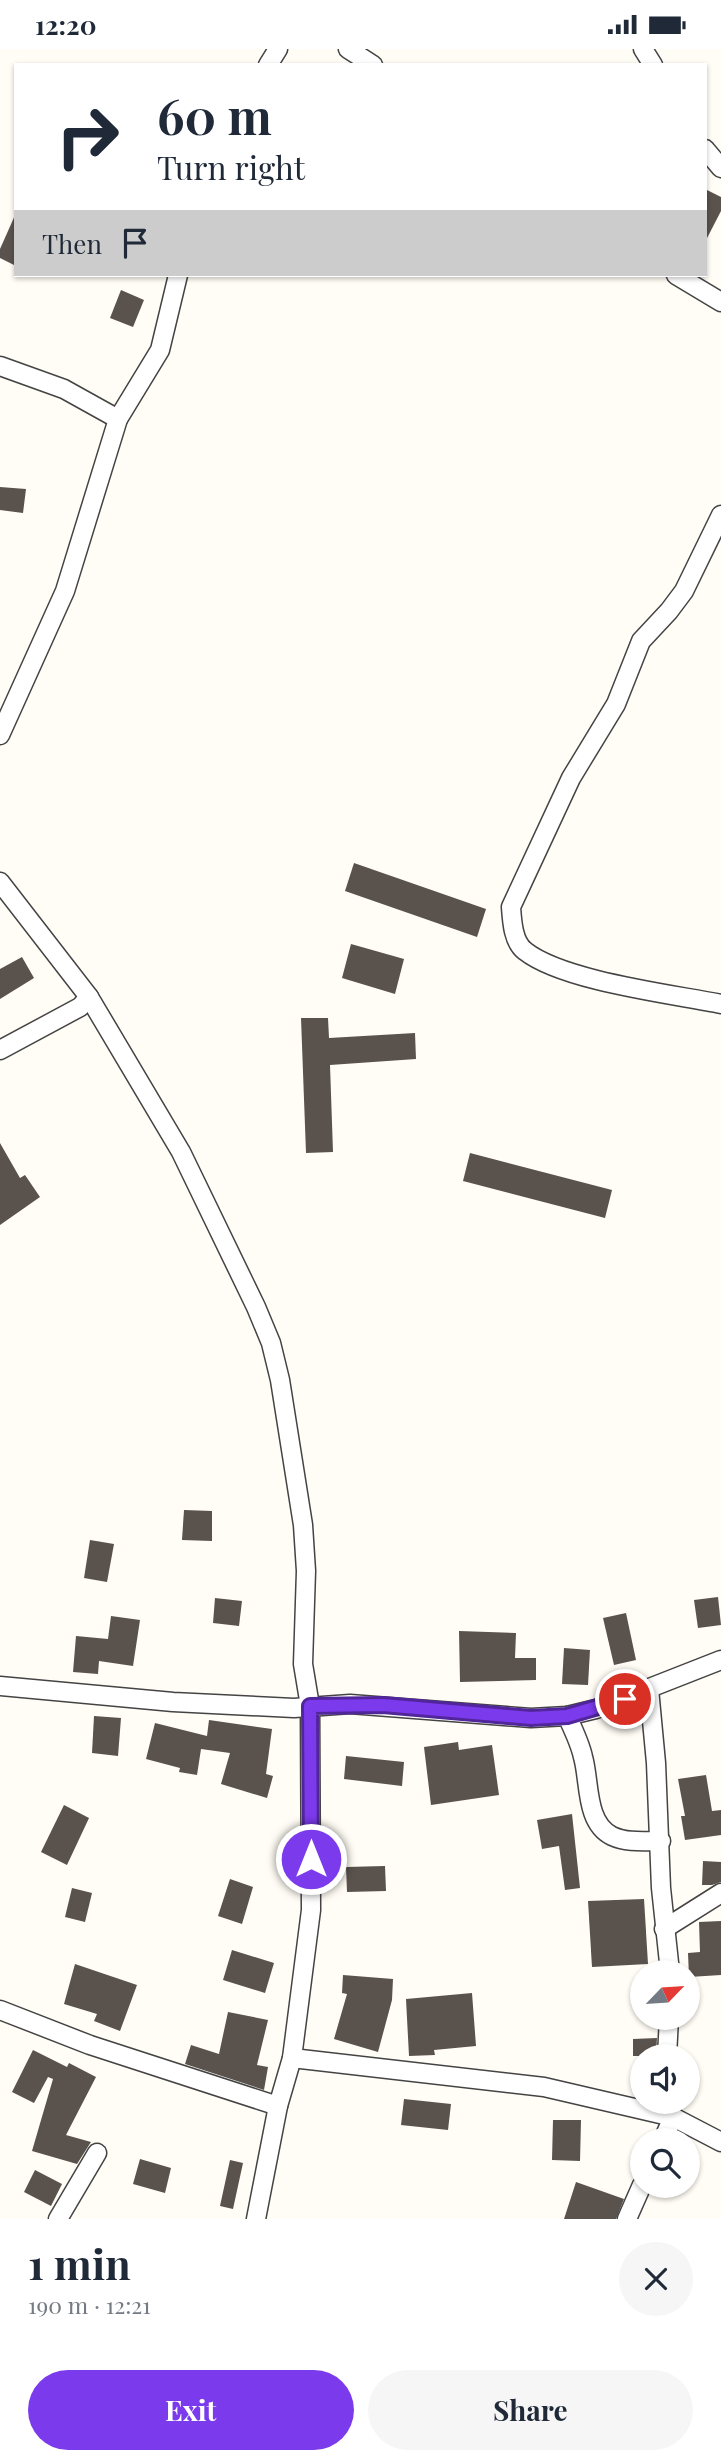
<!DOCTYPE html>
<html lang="en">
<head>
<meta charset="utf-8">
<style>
	body { margin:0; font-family:"Playfair Display",serif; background:#f6f6f7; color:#1f2937; height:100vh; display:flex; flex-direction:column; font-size:26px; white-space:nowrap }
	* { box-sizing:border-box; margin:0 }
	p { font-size:23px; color:#747a83 }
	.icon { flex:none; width:38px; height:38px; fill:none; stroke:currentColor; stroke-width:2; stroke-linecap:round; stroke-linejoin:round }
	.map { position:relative; height:2170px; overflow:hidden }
	.drawer { display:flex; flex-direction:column; background:#fff; flex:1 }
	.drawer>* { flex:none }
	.top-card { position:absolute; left:14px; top:14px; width:693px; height:214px; border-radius:0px; box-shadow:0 2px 5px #0004; background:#fff; color:#1f2937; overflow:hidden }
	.needle { width:46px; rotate:65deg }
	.fabs { position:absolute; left:630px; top:1911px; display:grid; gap:14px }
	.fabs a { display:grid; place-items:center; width:70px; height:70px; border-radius:50%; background:#fff; box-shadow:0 2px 5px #0004; font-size:35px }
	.pin { position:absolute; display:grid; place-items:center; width:60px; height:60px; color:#fff; margin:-30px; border:4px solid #fff; border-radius:50%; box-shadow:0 2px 7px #0007 }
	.me { position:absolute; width:77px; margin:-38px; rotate:0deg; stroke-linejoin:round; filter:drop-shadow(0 0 5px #0008) }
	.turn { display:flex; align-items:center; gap:24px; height:147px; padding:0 28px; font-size:32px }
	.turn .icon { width:91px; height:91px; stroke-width:2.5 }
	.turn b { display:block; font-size:49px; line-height:60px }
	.then { display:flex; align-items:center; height:66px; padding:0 28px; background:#0003; gap:14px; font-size:26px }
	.round { display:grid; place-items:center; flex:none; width:74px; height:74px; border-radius:37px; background:#f6f6f7 }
	.headline { display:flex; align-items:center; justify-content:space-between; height:119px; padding:0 28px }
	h1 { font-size:42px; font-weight:700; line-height:52px }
	.button { display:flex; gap:14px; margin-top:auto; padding:14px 28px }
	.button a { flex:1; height:80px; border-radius:42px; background:#7c3aed; color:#fff; font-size:28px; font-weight:700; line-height:80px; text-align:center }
	.button a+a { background:#f6f6f7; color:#1f2937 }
	.status { display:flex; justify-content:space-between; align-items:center; height:49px; padding:0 35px; background:#fff; direction:ltr }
	.status svg { height:19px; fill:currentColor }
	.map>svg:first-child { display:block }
	.building { fill:#5a524d }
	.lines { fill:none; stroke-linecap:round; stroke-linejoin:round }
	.minor-casing { stroke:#444; stroke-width:21 }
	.minor { stroke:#fff; stroke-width:18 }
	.route-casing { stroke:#51269a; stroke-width:18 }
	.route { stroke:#7c3aed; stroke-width:12 }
</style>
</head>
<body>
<div class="status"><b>12:20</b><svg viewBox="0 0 49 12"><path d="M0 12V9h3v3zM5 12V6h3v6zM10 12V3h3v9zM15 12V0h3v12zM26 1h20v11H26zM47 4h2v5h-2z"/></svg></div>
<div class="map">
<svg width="721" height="2170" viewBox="0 0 721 2170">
	<rect width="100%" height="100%" fill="#fffdf5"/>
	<g class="building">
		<path d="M705 140 721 148V162L705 193Z"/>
		<path d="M16 164V217L0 209V200Z"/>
		<path d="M121 241 144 251 133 278 110 269Z"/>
		<path d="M0 438 26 440 23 464 0 461Z"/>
		<path d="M354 814 486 860 477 888 345 842Z"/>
		<path d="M351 895 404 910 395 945 342 929Z"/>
		<path d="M22 908 34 929 0 950V920Z"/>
		<path d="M301 969H328L329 989 415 984 416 1010 330 1016 333 1103 306 1104Z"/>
		<path d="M0 1094 20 1129 25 1126 40 1148 0 1176Z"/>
		<path d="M470 1104 612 1141 605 1169 463 1132Z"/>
		<path d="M184 1461 212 1462V1492L182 1491Z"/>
		<path d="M90 1491 114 1495 107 1533 84 1529Z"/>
		<path d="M718 1548 721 1576 698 1579 694 1551Z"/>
		<path d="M215 1549 242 1552 239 1577 213 1574Z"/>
		<path d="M626 1564 636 1611 614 1616 603 1569Z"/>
		<path d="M111 1567 140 1571 133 1617 99 1612 98 1625 73 1623 76 1587 108 1590Z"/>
		<path d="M459 1582 516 1584 515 1609H536V1631L460 1633Z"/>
		<path d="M564 1599 590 1601 588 1636 562 1635Z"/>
		<path d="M94 1667 121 1669 118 1707 92 1704Z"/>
		<path d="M209 1671 272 1680 266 1725 273 1727 267 1749 221 1735 230 1704 201 1700 197 1726 179 1723 180 1719 146 1710 155 1674 207 1687Z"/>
		<path d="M458 1693 459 1701 492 1696 499 1746 431 1756 424 1698Z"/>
		<path d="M346 1707 404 1713 402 1737 344 1730Z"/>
		<path d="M706 1726 712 1762 721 1761V1786L685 1791 681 1767H685L678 1730Z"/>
		<path d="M64 1756 89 1769 67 1816 41 1803Z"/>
		<path d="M572 1765 580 1839 565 1841 559 1797 542 1800 537 1771Z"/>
		<path d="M703 1812 721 1813V1833L712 1836H702Z"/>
		<path d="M385 1817 386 1842 347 1843 346 1818Z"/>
		<path d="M230 1830 253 1838 242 1875 218 1867Z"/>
		<path d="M72 1839 92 1844 85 1873 65 1868Z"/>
		<path d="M644 1850 648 1915 592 1918 588 1852Z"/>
		<path d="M721 1872V1926L689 1928 688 1904 700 1903 699 1873Z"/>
		<path d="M232 1901 274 1914 265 1944 223 1931Z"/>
		<path d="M75 1915 137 1936 120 1982 94 1972 97 1965 64 1955Z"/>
		<path d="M343 1926 393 1930 392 1951 378 2003 334 1990 347 1945 342 1944Z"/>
		<path d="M472 1944 476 1997 434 2001 435 2006 409 2007 406 1950Z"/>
		<path d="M228 1963 268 1971 257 2016 268 2018 264 2041 185 2015 191 1996 219 2005Z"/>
		<path d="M657 1989 656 2007H633V1990Z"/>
		<path d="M33 2001 67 2018 69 2014 96 2028 66 2086 91 2093 77 2115 32 2102 53 2030 48 2028 34 2054 12 2043Z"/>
		<path d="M404 2050 451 2055 448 2081 401 2076Z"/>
		<path d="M553 2071H581L580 2112 552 2111Z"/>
		<path d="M140 2110 171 2119 165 2144 133 2135Z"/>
		<path d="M230 2111 243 2114 233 2160 220 2157Z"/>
		<path d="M35 2121 62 2135 51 2157 24 2143Z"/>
		<path d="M576 2133 624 2150 616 2170H564Z"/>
	</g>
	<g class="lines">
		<g class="minor-casing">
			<g id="minor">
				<path d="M348 0 373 16"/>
				<path d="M643 0 653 16"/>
				<path d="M268 16 278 0"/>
				<path d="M705 100 721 119"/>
				<path d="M676 226 721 253"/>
				<path d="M0 317 64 340 118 370"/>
				<path d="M721 466 684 542 669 562 641 592 616 655 571 729 511 858C512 872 513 893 525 902 563 932 671 945 721 955"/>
				<path d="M0 686 65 542 118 370 160 301 178 226"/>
				<path d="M0 833 89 948 181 1103 256 1258 271 1294 280 1331 303 1476 306 1522 303 1615 310 1657 311 1861 292 2009 278 2057 256 2170"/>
				<path d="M0 1001 80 958 89 948"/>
				<path d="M0 1637 173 1653 294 1659 350 1655 531 1669 567 1667 596 1660 721 1611"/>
				<path d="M649 1640 656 1714 661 1839 670 1923"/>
				<path d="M567 1667C573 1680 580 1694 583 1708 590 1732 585 1774 612 1787 627 1794 644 1792 661 1792"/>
				<path d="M664 1880 721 1844"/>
				<path d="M0 1961 90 1996 278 2057"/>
				<path d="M667 2007 669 1969"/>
				<path d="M292 2009 544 2038 673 2068 721 2093"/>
				<path d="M663 2091 673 2068 668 2053"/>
				<path d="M58 2170 97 2104"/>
				<path d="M627 2170 642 2136"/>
			</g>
		</g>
		<use href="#minor" class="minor"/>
	</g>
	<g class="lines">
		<g class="route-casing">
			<path id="route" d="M311 1810 310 1657 383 1656 531 1669 567 1667 625 1650"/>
		</g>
		<use href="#route" class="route"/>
	</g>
</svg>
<div class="fabs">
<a><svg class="needle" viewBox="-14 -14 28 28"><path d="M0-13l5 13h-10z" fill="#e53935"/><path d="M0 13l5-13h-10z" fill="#747a83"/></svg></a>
<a><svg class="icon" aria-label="sound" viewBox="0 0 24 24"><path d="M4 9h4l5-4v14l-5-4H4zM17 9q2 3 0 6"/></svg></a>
<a><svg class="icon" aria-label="search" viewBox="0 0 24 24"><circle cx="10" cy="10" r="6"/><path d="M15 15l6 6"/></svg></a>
</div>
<div class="pin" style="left:625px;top:1650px;background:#d93025"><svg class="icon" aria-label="arrive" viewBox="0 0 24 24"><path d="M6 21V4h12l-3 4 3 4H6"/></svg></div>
<svg class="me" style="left:311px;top:1810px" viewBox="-20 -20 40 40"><circle r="17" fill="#7c3aed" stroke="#fff" stroke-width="3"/><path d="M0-11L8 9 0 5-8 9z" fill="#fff"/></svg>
<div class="top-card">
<div class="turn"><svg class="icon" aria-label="right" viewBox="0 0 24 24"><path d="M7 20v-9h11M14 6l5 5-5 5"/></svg><div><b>60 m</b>Turn right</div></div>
<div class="then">Then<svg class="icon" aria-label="arrive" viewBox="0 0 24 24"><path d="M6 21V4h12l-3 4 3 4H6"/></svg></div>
</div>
</div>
<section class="drawer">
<div class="headline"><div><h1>1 min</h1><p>190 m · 12:21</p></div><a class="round"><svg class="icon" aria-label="close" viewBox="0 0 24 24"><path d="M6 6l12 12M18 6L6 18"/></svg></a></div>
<div class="button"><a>Exit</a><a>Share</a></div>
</section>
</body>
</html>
